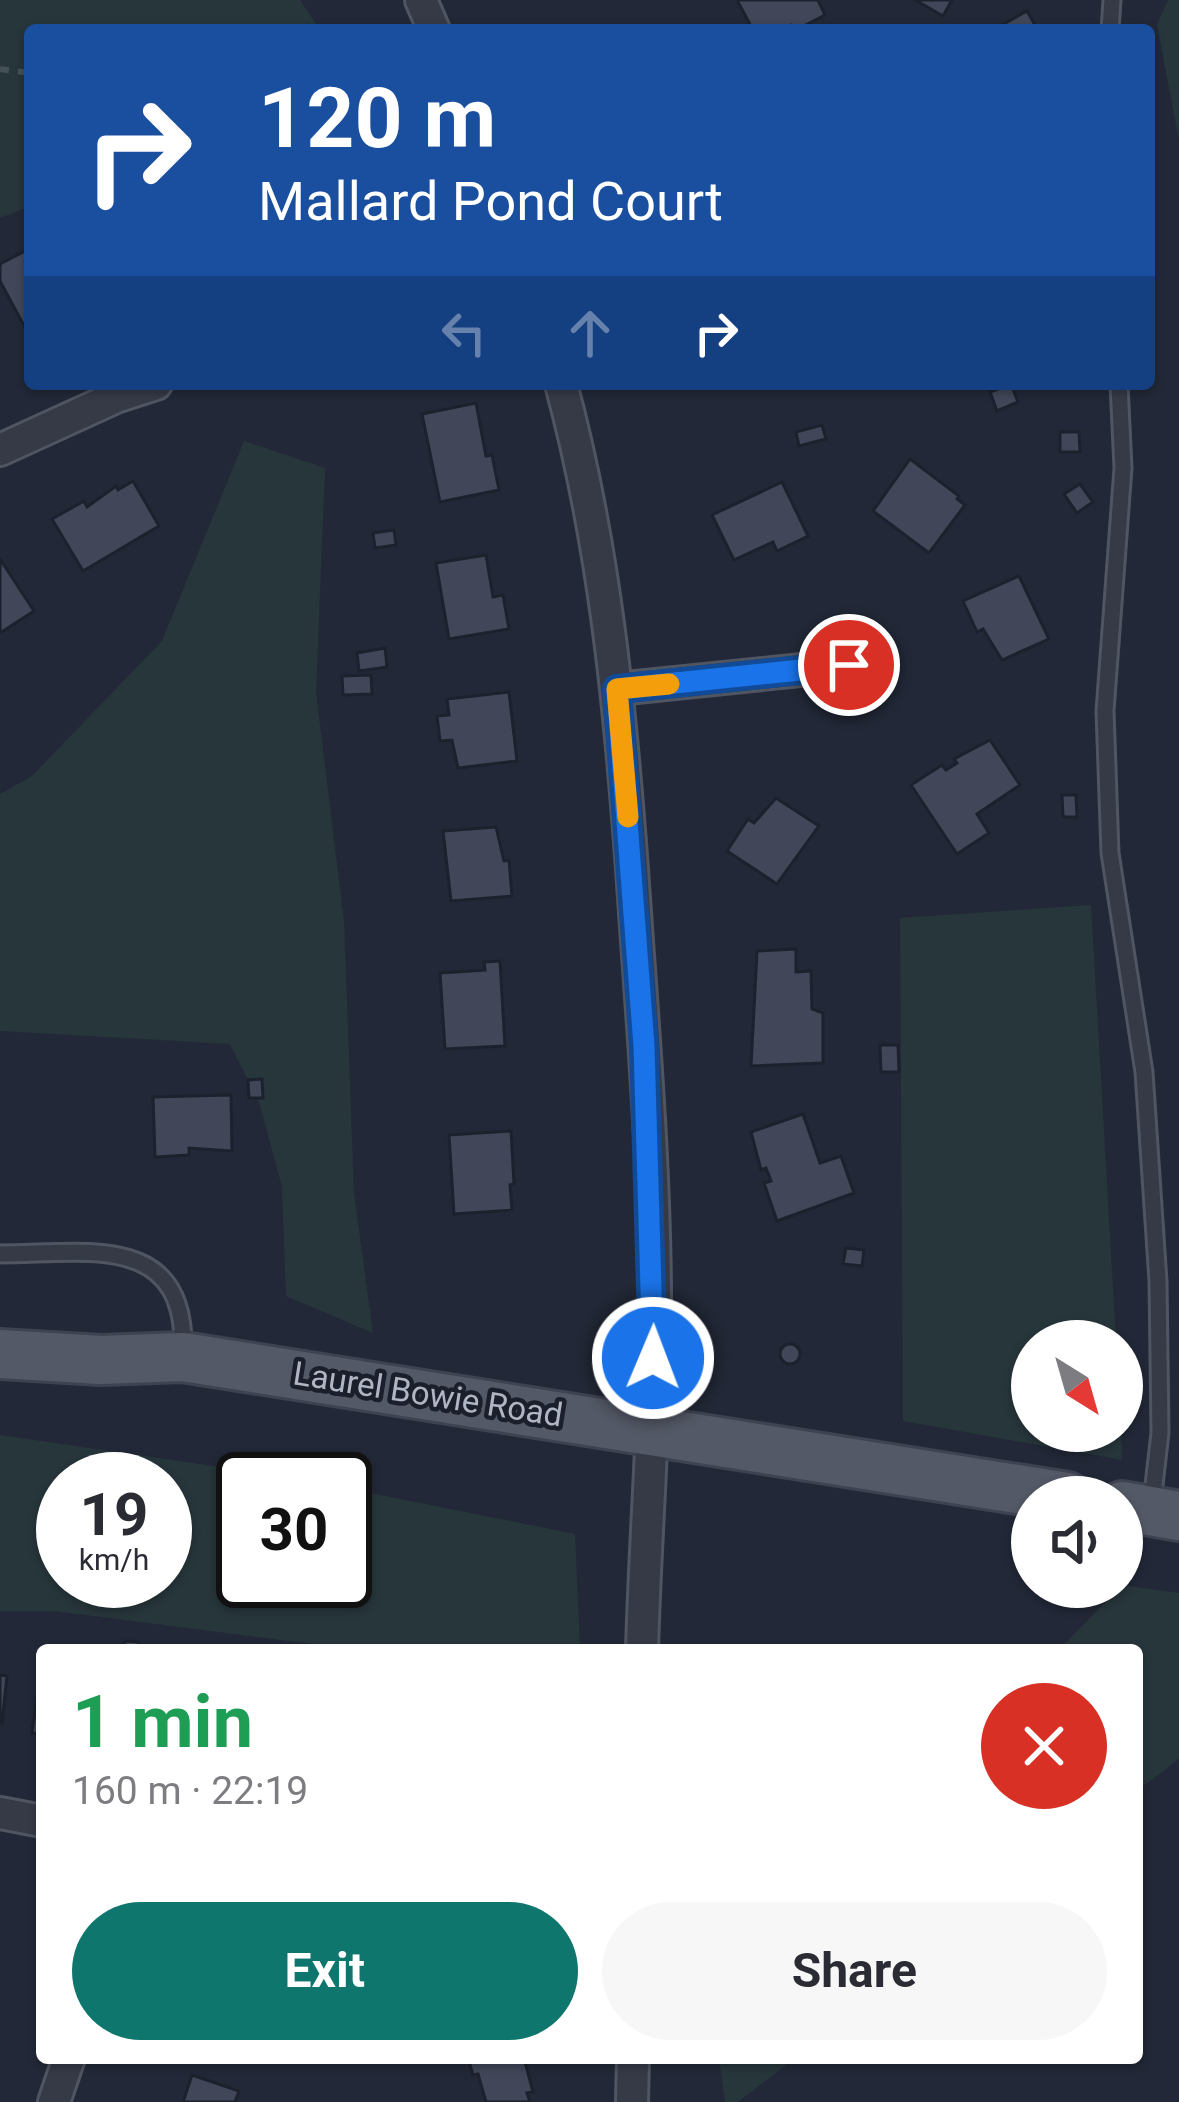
<!DOCTYPE html>
<html lang="en">
<head>
<meta charset="utf-8">
<style>
	body { margin:0; font-family:Roboto,sans-serif; background:#f7f7f7; color:#2b2b33; height:100vh; display:flex; flex-direction:column; font-size:45px; white-space:nowrap }
	* { box-sizing:border-box; margin:0 }
	p { font-size:39px; color:#7c7c81 }
	.icon { flex:none; width:66px; height:66px; fill:none; stroke:currentColor; stroke-width:2; stroke-linecap:round; stroke-linejoin:round }
	.map { position:relative; flex:1; overflow:hidden }
	.details { position:absolute; left:36px; top:1644px; width:1107px; height:420px; display:flex; flex-direction:column; background:#fff; border-radius:12px; box-shadow:0 3px 9px #0004 }
	.details>* { flex:none }
	.guide { position:absolute; left:24px; top:24px; width:1131px; height:366px; border-radius:12px; box-shadow:0 3px 9px #0004; background:#1a4fa0; color:#fff; overflow:hidden }
	.needle { width:78px; rotate:143deg }
	.tools { position:absolute; left:1011px; top:1320px; display:grid; gap:24px }
	.tools a { display:grid; place-items:center; width:132px; height:132px; border-radius:50%; background:#fff; box-shadow:0 3px 9px #0004; font-size:60px }
	.speed { position:absolute; left:36px; top:1452px; display:flex; gap:24px; font-size:60px; font-weight:700; text-align:center }
	.speed>* { display:grid; place-content:center; width:156px; height:156px; border-radius:50%; background:#fff; box-shadow:0 3px 9px #0004; line-height:1 }
	.speed small { font-size:30px; font-weight:400 }
	.speed .limit { border:6px solid #111; border-radius:18px; background:#fff; color:#111 }
	.pin { position:absolute; display:grid; place-items:center; width:102px; height:102px; color:#fff; margin:-51px; border:6px solid #fff; border-radius:50%; box-shadow:0 3px 12px #0007 }
	.me { position:absolute; width:132px; margin:-66px; rotate:1deg; stroke-linejoin:round; filter:drop-shadow(0 0 9px #0008) }
	.turn { display:flex; align-items:center; gap:42px; height:252px; padding:0 36px; font-size:54px }
	.turn .icon { width:156px; height:156px; stroke-width:2.5 }
	.turn b { display:block; font-size:84px; line-height:102px }
	.lanes { display:flex; align-items:center; height:114px; padding:0 36px; background:#0003; justify-content:center; gap:60px; direction:ltr }
	.lanes .off { opacity:.35 }
	.round { display:grid; place-items:center; flex:none; width:126px; height:126px; border-radius:63px; background:#f7f7f7 }
	.summary { display:flex; align-items:center; justify-content:space-between; height:204px; padding:0 36px }
	h1 { font-size:72px; font-weight:700; line-height:90px; color:#1e9e55 }
	.action { display:flex; gap:24px; margin-top:auto; padding:24px 36px }
	.action a { flex:1; height:138px; border-radius:72px; background:#0f766e; color:#fff; font-size:48px; font-weight:700; line-height:138px; text-align:center }
	.action a+a { background:#f7f7f7; color:#2b2b33 }
	.map>svg:first-child { display:block }
	.green { fill:#27363b; fill-rule:evenodd }
	.building { fill:#414758; stroke:#1d212e; stroke-width:3 }
	.lines { fill:none; stroke-linecap:round; stroke-linejoin:round }
	.service-casing { stroke:#505562; stroke-width:21 }
	.minor-casing { stroke:#505562; stroke-width:36 }
	.primary-casing { stroke:#3f4351; stroke-width:54 }
	.path { stroke:#445257; stroke-width:6; stroke-dasharray:9 9; stroke-linecap:butt }
	.service { stroke:#363a47; stroke-width:15 }
	.minor { stroke:#363a47; stroke-width:30 }
	.primary { stroke:#545967; stroke-width:48 }
	.route-casing { stroke:#114b97; stroke-width:30 }
	.route { stroke:#1a73e8; stroke-width:21 }
	.slow { stroke:#f59e0b; stroke-width:21 }
	.labels { text-anchor:middle; dominant-baseline:central; stroke-width:9; stroke-linejoin:round; paint-order:stroke }
	.street-label { font-size:33px; fill:#b0b5c4; stroke:#1b1f2c }
</style>
</head>
<body>
<div class="map">
<svg width="1179" height="2102" viewBox="0 0 1179 2102">
	<rect width="100%" height="100%" fill="#222837"/>
	<g class="green">
		<path d="M0 0H300L320 30H30V206L0 218Z"/>
		<path d="M1168 0H1179V140L1157 25Z"/>
		<path d="M244 441 325 468 316 692 344 922 354 1193 373 1333 286 1296 282 1187 259 1102 230 1044 0 1031V794L32 776 162 641Z"/>
		<path d="M1091 905 1116 1341H1032V1431H1121L1122 1460 903 1421 900 918Z"/>
		<path d="M0 1435 302 1479H243V1581H345V1488L575 1534 580 1650H359L54 1611H0ZM165 1479V1581H63V1479Z"/>
		<path d="M1122 1585 1179 1593V1759L1137 1791V1650H1059Z"/>
		<path d="M719 2058H795L738 2102H725Z"/>
	</g>
	<g class="building">
		<path d="M737 0H818L825 15 796 30 791 25 782 30H753Z"/>
		<path d="M915 0H952L943 16Z"/>
		<path d="M1027 11 1038 30H993Z"/>
		<path d="M25 251 30 259V337L0 281V264Z"/>
		<path d="M1011 384 1018 402 997 411 990 392Z"/>
		<path d="M476 403 486 456 492 455 499 490 440 502 422 414Z"/>
		<path d="M822 425 826 439 799 446 796 432Z"/>
		<path d="M1060 432H1079L1080 452H1060Z"/>
		<path d="M910 459 959 496 957 499 965 505 929 553 873 511Z"/>
		<path d="M133 481 159 526 83 571 52 519 84 501 87 507 116 486 118 490Z"/>
		<path d="M782 482 808 536 777 551 773 542 734 560 712 515Z"/>
		<path d="M1080 484 1093 502 1077 513 1064 494Z"/>
		<path d="M394 530 396 545 375 548 373 533Z"/>
		<path d="M486 555 493 597 503 595 509 629 449 639 436 563Z"/>
		<path d="M0 559 34 611 0 633Z"/>
		<path d="M1019 576 1049 639 1002 660 983 629 977 632 963 601Z"/>
		<path d="M385 648 387 667 359 671 357 653Z"/>
		<path d="M371 675 372 694 343 695 342 676Z"/>
		<path d="M509 692 517 761 458 768 452 740 440 741 437 716 449 715 447 699Z"/>
		<path d="M990 740 1020 785 977 814 989 833 957 854 911 785 942 765 946 770 957 763 954 759Z"/>
		<path d="M1062 795H1076L1077 817H1063Z"/>
		<path d="M776 798 819 826 777 884 727 851 748 819 754 823Z"/>
		<path d="M496 827 504 861 509 860 512 896 451 901 443 831Z"/>
		<path d="M796 949V972L811 971 812 1009 823 1013V1063L751 1066 757 951Z"/>
		<path d="M500 961 505 1046 445 1049 440 973 485 970 484 962Z"/>
		<path d="M880 1045H898L899 1072H881Z"/>
		<path d="M262 1079 263 1098H249L248 1080Z"/>
		<path d="M231 1095 232 1151 189 1148V1155L155 1157 153 1097Z"/>
		<path d="M803 1114 820 1163 841 1156 854 1193 777 1221 764 1183 771 1181 766 1168 761 1170 751 1132Z"/>
		<path d="M511 1131 514 1184 510 1185 512 1210 454 1214 449 1135Z"/>
		<path d="M846 1248 864 1250 862 1266 843 1264Z"/>
		<circle cx="790" cy="1354" r="10"/>
		<path d="M126 1641 138 1642 141 1650H119Z"/>
		<path d="M0 1675 7 1676 2 1723H0Z"/>
		<path d="M40 1679H42V1734L32 1733Z"/>
		<path d="M468 2058H524L533 2092 527 2093 530 2102H486L478 2074 473 2075Z"/>
		<path d="M192 2075 239 2091 235 2102H183Z"/>
	</g>
	<g class="lines">
		<g class="service-casing">
			<g id="service">
				<path d="M1110 30 1112 0"/>
				<path d="M1119 384 1123 468 1105 711 1110 853 1144 1072 1158 1281 1160 1433 1152 1502"/>
				<path d="M0 1254C84 1254 185 1231 183 1348"/>
			</g>
		</g>
		<g class="minor-casing">
			<g id="minor">
				<path d="M421 0 434 30"/>
				<path d="M561 384C604 543 620 705 632 869 642 1019 656 1172 655 1323 654 1432 645 1541 642 1650"/>
				<path d="M0 450 116 397 156 384"/>
				<path d="M617 689 849 665"/>
				<path d="M0 1813 42 1821"/>
				<path d="M54 2102 69 2058"/>
				<path d="M632 2102 633 2058"/>
			</g>
		</g>
		<g class="primary-casing">
			<g id="primary">
				<path d="M0 1354 101 1360 183 1357 1067 1497"/>
				<path d="M1122 1506 1179 1516"/>
			</g>
		</g>
		<path class="path" d="M0 69 30 73"/>
		<use href="#service" class="service"/>
		<use href="#minor" class="minor"/>
		<use href="#primary" class="primary"/>
	</g>
	<g class="lines">
		<g class="route-casing">
			<path id="route" d="M653 1358 644 1046 617 689 849 665"/>
		</g>
		<use href="#route" class="route"/>
		<path class="slow" d="M628 817 617 689 669 684"/>
	</g>
	<g class="labels">
		<g class="street-label">
			<text transform="translate(428 1394) rotate(9)">Laurel Bowie Road</text>
		</g>
	</g>
</svg>
<div class="tools">
<a><svg class="needle" viewBox="-14 -14 28 28"><path d="M0-13l5 13h-10z" fill="#e53935"/><path d="M0 13l5-13h-10z" fill="#7c7c81"/></svg></a>
<a><svg class="icon" aria-label="sound" viewBox="0 0 24 24"><path d="M4 9h4l5-4v14l-5-4H4zM17 9q2 3 0 6"/></svg></a>
</div>
<div class="speed"><div>19<small>km/h</small></div><div class="limit">30</div></div>
<div class="pin" style="left:849px;top:665px;background:#d93025"><svg class="icon" aria-label="arrive" viewBox="0 0 24 24"><path d="M6 21V4h12l-3 4 3 4H6"/></svg></div>
<svg class="me" style="left:653px;top:1358px" viewBox="-20 -20 40 40"><circle r="17" fill="#1a73e8" stroke="#fff" stroke-width="3"/><path d="M0-11L8 9 0 5-8 9z" fill="#fff"/></svg>
<div class="guide">
<div class="turn"><svg class="icon" aria-label="right" viewBox="0 0 24 24"><path d="M7 20v-9h11M14 6l5 5-5 5"/></svg><div><b>120 m</b>Mallard Pond Court</div></div>
<div class="lanes"><svg class="icon off" aria-label="left" viewBox="0 0 24 24"><path d="M17 20v-9H6M10 6l-5 5 5 5"/></svg><svg class="icon off" aria-label="ahead" viewBox="0 0 24 24"><path d="M12 20V5M6 11l6-6 6 6"/></svg><svg class="icon" aria-label="right" viewBox="0 0 24 24"><path d="M7 20v-9h11M14 6l5 5-5 5"/></svg></div>
</div>
<section class="details">
<div class="summary"><div><h1>1 min</h1><p>160 m · 22:19</p></div><a class="round" style="background:#d93025;color:#fff"><svg class="icon" aria-label="close" viewBox="0 0 24 24"><path d="M6 6l12 12M18 6L6 18"/></svg></a></div>
<div class="action"><a>Exit</a><a>Share</a></div>
</section>
</div>
</body>
</html>
